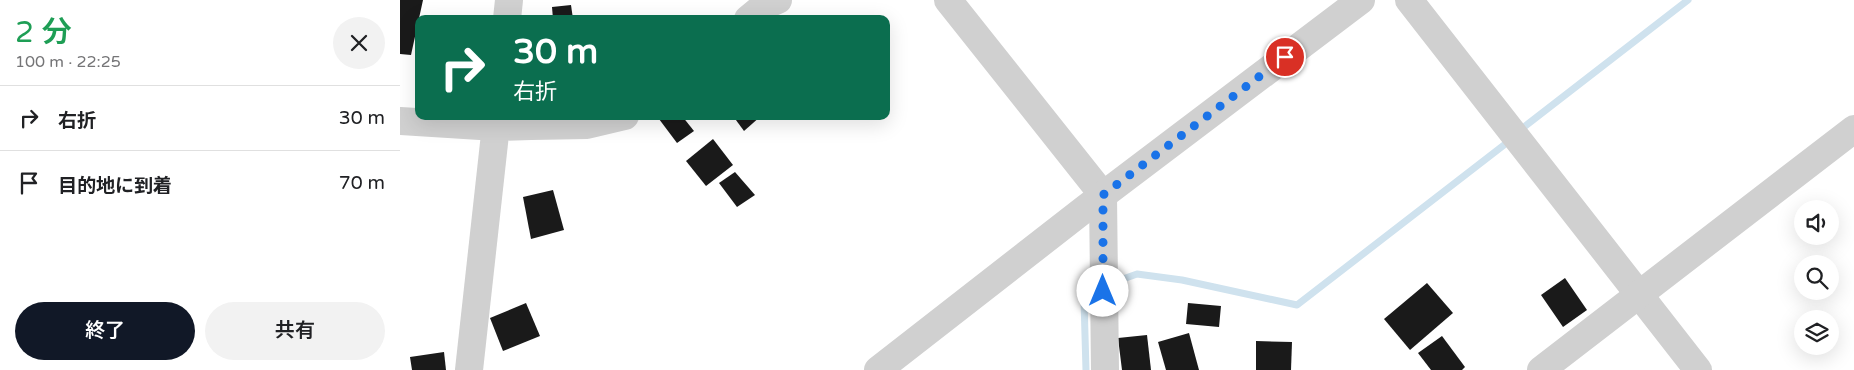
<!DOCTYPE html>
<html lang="ja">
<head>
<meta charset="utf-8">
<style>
	body { margin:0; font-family:"Varela Round","Noto Sans JP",sans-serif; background:#f2f2f2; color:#202124; height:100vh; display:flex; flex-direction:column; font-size:19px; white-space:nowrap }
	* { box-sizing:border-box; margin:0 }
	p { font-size:16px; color:#757577 }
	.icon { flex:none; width:28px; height:28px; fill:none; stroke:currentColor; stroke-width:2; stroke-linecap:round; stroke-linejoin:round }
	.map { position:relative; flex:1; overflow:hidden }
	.drawer { display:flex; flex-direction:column; background:#fff; width:400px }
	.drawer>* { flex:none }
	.top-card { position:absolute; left:15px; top:15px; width:475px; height:105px; border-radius:10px; box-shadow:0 5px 20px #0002; background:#0b6e4f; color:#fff; overflow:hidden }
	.buttons { position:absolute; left:1394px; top:200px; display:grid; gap:10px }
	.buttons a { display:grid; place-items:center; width:45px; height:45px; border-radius:50%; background:#fff; box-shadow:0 5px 20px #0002; font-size:25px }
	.pin { position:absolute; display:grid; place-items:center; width:42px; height:42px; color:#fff; margin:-21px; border:2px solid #fff; border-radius:50%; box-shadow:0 1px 5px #0007 }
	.me { position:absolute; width:55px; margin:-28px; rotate:0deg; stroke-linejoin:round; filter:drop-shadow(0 0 4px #0008) }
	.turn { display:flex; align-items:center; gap:18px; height:105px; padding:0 15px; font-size:22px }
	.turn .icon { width:65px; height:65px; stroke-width:2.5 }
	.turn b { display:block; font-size:35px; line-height:42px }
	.round { display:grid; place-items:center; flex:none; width:52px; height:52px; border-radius:26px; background:#f2f2f2 }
	.head { display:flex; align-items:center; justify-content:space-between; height:85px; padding:0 15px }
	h1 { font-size:30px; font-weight:600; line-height:38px; color:#1e9e55 }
	.action { display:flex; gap:10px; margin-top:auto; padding:10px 15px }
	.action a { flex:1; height:58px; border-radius:30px; background:#111827; color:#fff; font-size:20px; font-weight:600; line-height:58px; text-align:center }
	.action a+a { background:#f2f2f2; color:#202124 }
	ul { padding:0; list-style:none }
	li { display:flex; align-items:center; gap:15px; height:65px; padding:0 15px; border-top:1px solid #e0e0e0 }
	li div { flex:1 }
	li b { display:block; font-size:19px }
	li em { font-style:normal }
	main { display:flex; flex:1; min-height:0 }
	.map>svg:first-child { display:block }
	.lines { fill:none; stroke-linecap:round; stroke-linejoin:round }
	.stream { stroke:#cfe2ee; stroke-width:7 }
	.building { fill:#1a1a1a }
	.minor { stroke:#d0d0d0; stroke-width:28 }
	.route { stroke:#1a73e8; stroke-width:9; stroke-dasharray:0 16.2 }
</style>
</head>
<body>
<main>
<section class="drawer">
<div class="head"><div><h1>2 分</h1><p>100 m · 22:25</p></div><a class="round"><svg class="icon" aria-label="close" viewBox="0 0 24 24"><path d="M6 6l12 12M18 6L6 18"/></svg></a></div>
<ul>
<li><svg class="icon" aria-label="right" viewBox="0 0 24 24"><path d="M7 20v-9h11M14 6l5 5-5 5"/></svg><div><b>右折</b></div><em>30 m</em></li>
<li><svg class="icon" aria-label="arrive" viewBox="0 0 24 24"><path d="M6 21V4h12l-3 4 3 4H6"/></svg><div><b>目的地に到着</b></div><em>70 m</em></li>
</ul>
<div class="action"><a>終了</a><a>共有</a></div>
</section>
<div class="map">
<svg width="1454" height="370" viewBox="0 0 1454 370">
	<rect width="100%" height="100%" fill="#fff"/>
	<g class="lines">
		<g class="stream">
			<path d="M1124 127 1288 0"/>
			<path d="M709 284 737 274 782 280 897 305 1104 145"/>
			<path d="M686 370 684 300 688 297"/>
		</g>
	</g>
	<g class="building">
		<path d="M0 0H23L11 55 0 54Z"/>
		<path d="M171 5 173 19H153L152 7Z"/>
		<path d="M263 116H282L294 131 277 143 259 119Z"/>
		<path d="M333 116H361L344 131Z"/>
		<path d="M313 139 333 165 306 186 286 161Z"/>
		<path d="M335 172 355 195 337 207 319 183Z"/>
		<path d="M153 190 164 230 131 239 123 197Z"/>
		<path d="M1165 278 1187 310 1163 327 1141 295Z"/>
		<path d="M1027 283 1053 313 1010 350 984 319Z"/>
		<path d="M126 303 140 336 103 351 90 318Z"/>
		<path d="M788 303 821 306 819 327 786 324Z"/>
		<path d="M789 333 799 370H766L758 342Z"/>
		<path d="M747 335 751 370H722L718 338Z"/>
		<path d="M1042 336 1065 367 1062 370H1031L1018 353Z"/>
		<path d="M856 341 892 342 891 370H856Z"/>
		<path d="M44 352 46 370H12L10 357Z"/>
	</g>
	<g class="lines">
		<g class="minor">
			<path d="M548 0 703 195 705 370"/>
			<path d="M1009 0 1298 370"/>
			<path d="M107 19 109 0"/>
			<path d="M348 19 364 6 378 0"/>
			<path d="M0 121 96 127 131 126 187 125 225 116"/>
			<path d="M69 370 97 116"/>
			<path d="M478 370 686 208 961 0"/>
			<path d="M1141 370 1454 129"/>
		</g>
	</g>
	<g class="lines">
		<path class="route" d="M703 291V195L885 57"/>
	</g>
</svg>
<div class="buttons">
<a><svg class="icon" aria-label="sound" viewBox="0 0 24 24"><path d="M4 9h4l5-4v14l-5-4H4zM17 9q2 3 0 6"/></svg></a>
<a><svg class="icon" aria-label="search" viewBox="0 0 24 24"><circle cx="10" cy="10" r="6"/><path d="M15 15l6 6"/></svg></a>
<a><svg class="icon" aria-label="layers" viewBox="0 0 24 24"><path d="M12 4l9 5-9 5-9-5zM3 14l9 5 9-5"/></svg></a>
</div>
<div class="pin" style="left:885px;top:57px;background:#d93025"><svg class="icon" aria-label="arrive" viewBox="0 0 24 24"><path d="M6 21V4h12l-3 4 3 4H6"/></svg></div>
<svg class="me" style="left:703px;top:291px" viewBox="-20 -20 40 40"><circle r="19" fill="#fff"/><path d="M0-13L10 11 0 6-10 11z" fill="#1a73e8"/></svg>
<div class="top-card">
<div class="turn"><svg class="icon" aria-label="right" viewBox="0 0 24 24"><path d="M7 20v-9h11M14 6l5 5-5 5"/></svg><div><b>30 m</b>右折</div></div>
</div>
</div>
</main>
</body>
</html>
